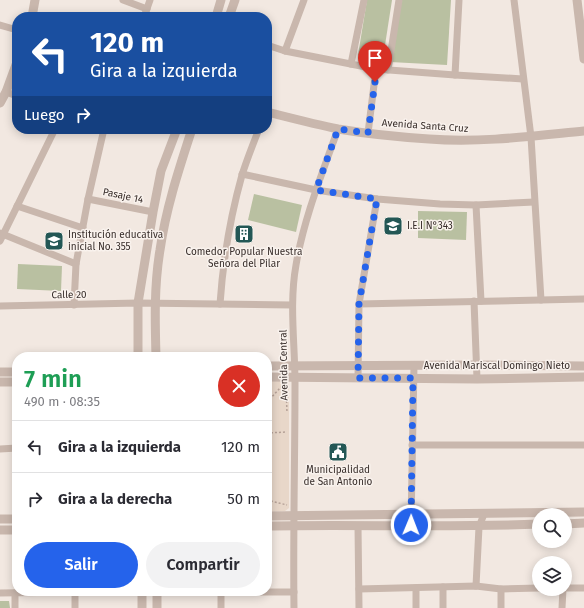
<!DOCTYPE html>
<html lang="es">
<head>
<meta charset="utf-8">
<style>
	body { margin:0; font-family:"Fira Sans",sans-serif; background:#f2f2f3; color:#2b2b33; height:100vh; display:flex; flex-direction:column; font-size:15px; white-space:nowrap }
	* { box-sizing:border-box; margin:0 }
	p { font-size:13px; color:#7c7c81 }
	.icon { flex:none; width:22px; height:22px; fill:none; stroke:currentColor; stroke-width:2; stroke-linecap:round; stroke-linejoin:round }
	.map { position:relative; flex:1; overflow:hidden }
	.panel { position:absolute; left:12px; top:352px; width:260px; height:244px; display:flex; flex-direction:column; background:#fff; border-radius:16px; box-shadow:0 2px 10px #0003 }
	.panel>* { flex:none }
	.guide { position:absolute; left:12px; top:12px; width:260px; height:122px; border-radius:16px; box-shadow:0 2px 10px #0003; background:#1a4fa0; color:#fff; overflow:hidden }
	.buttons { position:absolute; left:532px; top:508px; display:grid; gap:8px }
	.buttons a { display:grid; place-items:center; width:40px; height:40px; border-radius:50%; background:#fff; box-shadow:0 2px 10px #0003; font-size:20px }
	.pin { position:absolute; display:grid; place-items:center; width:34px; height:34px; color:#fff; margin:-41px -17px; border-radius:50% 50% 50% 0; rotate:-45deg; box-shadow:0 0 4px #0007 }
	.pin .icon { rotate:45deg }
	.me { position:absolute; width:44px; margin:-22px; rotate:1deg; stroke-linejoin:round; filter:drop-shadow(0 0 3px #0008) }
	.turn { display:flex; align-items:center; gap:14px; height:84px; padding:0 12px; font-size:18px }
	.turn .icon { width:52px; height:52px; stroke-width:2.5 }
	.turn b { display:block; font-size:28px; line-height:34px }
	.then { display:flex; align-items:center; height:38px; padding:0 12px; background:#0003; gap:8px; font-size:15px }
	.round { display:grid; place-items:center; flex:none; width:42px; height:42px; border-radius:21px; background:#f2f2f3 }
	.summary { display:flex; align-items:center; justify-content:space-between; height:68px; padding:0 12px }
	h1 { font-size:24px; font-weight:600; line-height:30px; color:#1e9e55 }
	.cta { display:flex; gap:8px; margin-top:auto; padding:8px 12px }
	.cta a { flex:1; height:46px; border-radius:24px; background:#2563eb; color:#fff; font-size:16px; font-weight:600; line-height:46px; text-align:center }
	.cta a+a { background:#f2f2f3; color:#2b2b33 }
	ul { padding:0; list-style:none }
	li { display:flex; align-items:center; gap:12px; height:52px; padding:0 12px; border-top:1px solid #e1e1e2 }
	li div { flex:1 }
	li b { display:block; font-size:15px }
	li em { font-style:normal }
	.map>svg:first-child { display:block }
	.green { fill:#b9c0a1 }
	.plaza { fill:#e8d7c9 }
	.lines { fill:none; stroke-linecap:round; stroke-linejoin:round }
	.path { stroke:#b5a197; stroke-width:1.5; stroke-dasharray:2 2; stroke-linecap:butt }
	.minor { stroke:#c9b7ad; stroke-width:7 }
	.tertiary { stroke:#c9b7ad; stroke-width:9 }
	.route { stroke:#2563eb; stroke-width:7; stroke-dasharray:0 12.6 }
	.labels { text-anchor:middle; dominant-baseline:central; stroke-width:3; stroke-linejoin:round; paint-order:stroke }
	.street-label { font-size:10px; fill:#382e2b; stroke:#f9f2ed }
	.poi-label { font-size:10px; fill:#382e2b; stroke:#f9f2ed; text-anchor:start }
</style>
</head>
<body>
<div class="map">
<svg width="584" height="608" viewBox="0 0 584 608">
	<rect width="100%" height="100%" fill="#f2e8e1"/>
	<g class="green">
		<path d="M367 0H392L383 58 358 55Z"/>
		<path d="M399 0H451L447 65 390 62Z"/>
		<path d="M254 194 302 205 296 232 248 220Z"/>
		<path d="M418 211 467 212 466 240 418 238Z"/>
		<path d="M18 264 62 266 61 291 17 289Z"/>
		<path d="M0 601H9L10 608H0Z"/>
	</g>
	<path class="plaza" d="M267 376H283L289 383V508L285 511 267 512Z"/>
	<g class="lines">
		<g class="path">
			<path d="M286 385 287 413"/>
			<path d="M267 402 282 386"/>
			<path d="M267 433 287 432"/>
			<path d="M267 490V491"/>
			<path d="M267 500 287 505"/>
		</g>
		<g class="minor">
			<path d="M123 0 147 9"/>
			<path d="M514 0 531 137 541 300"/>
			<path d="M144 17 150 0"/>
			<path d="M0 25 17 30"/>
			<path d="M267 45 285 51 376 69 455 75 523 79"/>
			<path d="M285 51 304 0"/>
			<path d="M351 64 364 0"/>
			<path d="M388 70 399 0"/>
			<path d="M455 75 459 0"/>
			<path d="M6 92 17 96"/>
			<path d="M368 133 376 69"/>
			<path d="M242 174 316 190 377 199 440 204 476 205 534 202"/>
			<path d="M88 199 153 212"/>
			<path d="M476 205 481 301"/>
			<path d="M17 206 83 228"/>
			<path d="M0 233 76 264"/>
			<path d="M0 241 55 129"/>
			<path d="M474 301 477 379"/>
			<path d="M220 304C223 260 230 218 242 175 247 159 253 144 259 129"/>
			<path d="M359 304 584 299"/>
			<path d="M74 305 76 264 88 199 104 129"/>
			<path d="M0 306 138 303 292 305"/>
			<path d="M358 378 359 304 377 199"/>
			<path d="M412 445H584"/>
			<path d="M0 449 17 448"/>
			<path d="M411 525 414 365"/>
			<path d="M358 526 359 608"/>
			<path d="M476 586 479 527 484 514"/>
			<path d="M443 587V608"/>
			<path d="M416 588V608"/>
			<path d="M565 588H584"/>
			<path d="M359 589 476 586 501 589 539 588"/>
			<path d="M501 589V608"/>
			<path d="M75 591V608"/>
			<path d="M142 592H294"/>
			<path d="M0 593 75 592"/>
			<path d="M15 593V608"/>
			<path d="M221 608V592"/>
			<path d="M294 608C293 533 295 458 295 383 295 344 289 304 296 265 304 218 322 174 338 129"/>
			<path d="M562 608 563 589"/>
		</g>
		<g class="tertiary">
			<path d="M577 0 584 59"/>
			<path d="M32 17 35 0"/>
			<path d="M216 17 221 0"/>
			<path d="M229 17 235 0"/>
			<path d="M0 103 6 92 17 62"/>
			<path d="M267 112C291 118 314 124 338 129 368 134 399 137 429 139 481 143 533 136 584 131"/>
			<path d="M138 357V303L153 212 161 171 177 129"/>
			<path d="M156 357C155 321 154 286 160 250 166 208 179 169 192 129"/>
			<path d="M267 366 477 365 584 366"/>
			<path d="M0 372H17"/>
			<path d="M267 377 477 379 584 377"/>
			<path d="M0 382H17"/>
			<path d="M267 516C373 514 478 514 584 512"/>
			<path d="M0 519H17"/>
			<path d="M565 524 584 523"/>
			<path d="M267 526C358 524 448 528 539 524"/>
			<path d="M0 530H17"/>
			<path d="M142 608V591"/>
			<path d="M157 608V591"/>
		</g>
	</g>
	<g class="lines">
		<path class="route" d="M375 82 368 133 338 129 316 190 377 199 359 304 358 378H413L411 525"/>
	</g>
	<defs>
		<g id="school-square" transform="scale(1)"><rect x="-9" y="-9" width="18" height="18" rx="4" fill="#235755" stroke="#f9f2ed"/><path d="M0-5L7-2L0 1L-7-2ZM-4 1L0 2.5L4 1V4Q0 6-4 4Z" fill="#fff"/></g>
		<g id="building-square" transform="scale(1)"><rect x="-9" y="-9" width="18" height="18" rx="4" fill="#235755" stroke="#f9f2ed"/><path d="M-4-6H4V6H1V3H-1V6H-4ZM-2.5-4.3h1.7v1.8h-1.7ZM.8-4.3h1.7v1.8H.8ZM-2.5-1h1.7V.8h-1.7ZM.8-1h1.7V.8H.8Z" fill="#fff"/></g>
		<g id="civic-square" transform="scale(1)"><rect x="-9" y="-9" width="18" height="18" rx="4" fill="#235755" stroke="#f9f2ed"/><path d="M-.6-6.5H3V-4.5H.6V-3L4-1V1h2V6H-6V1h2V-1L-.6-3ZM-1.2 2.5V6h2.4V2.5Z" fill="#fff"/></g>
	</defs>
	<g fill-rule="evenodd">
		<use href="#school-square" x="393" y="226"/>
		<use href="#building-square" x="244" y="234"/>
		<use href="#school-square" x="54" y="241"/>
		<use href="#civic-square" x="338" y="452"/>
	</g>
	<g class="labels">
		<g class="street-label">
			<text transform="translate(425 126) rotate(4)">Avenida Santa Cruz</text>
			<text transform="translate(123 196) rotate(12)">Pasaje 14</text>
			<text transform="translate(69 295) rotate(-1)">Calle 20</text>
			<text transform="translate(284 365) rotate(-91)">Avenida Central</text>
			<text x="497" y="366">Avenida Mariscal Domingo Nieto</text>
		</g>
		<g class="poi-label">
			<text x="407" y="226">I.E.I N°343</text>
			<text x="68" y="235">Institución educativa<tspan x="68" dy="12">inicial No. 355</tspan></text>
			<text x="244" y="252" text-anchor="middle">Comedor Popular Nuestra<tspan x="244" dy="12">Señora del Pilar</tspan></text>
			<text x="338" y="470" text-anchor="middle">Municipalidad<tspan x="338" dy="12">de San Antonio</tspan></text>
		</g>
	</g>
</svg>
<div class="buttons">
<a><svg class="icon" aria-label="search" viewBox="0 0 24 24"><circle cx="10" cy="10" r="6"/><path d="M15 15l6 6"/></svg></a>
<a><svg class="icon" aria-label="layers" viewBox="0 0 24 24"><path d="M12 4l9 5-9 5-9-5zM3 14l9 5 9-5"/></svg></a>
</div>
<div class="pin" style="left:375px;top:82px;background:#d93025"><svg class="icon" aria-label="arrive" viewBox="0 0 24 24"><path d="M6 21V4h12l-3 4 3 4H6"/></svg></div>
<svg class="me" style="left:411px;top:525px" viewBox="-20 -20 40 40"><circle r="17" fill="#2563eb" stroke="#fff" stroke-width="3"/><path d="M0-11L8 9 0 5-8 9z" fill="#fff"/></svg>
<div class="guide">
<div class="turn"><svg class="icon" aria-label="left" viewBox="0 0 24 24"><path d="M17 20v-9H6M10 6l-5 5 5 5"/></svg><div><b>120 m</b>Gira a la izquierda</div></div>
<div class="then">Luego<svg class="icon" aria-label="right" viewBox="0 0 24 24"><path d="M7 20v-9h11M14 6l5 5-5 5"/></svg></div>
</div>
<section class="panel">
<div class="summary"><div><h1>7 min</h1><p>490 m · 08:35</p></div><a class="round" style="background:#d93025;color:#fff"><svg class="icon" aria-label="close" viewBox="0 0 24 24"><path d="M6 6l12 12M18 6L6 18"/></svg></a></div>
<ul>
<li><svg class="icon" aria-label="left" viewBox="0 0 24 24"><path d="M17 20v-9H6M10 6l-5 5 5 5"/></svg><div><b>Gira a la izquierda</b></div><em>120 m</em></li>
<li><svg class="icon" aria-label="right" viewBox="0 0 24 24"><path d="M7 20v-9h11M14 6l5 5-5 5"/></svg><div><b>Gira a la derecha</b></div><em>50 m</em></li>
</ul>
<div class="cta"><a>Salir</a><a>Compartir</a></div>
</section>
</div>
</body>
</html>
